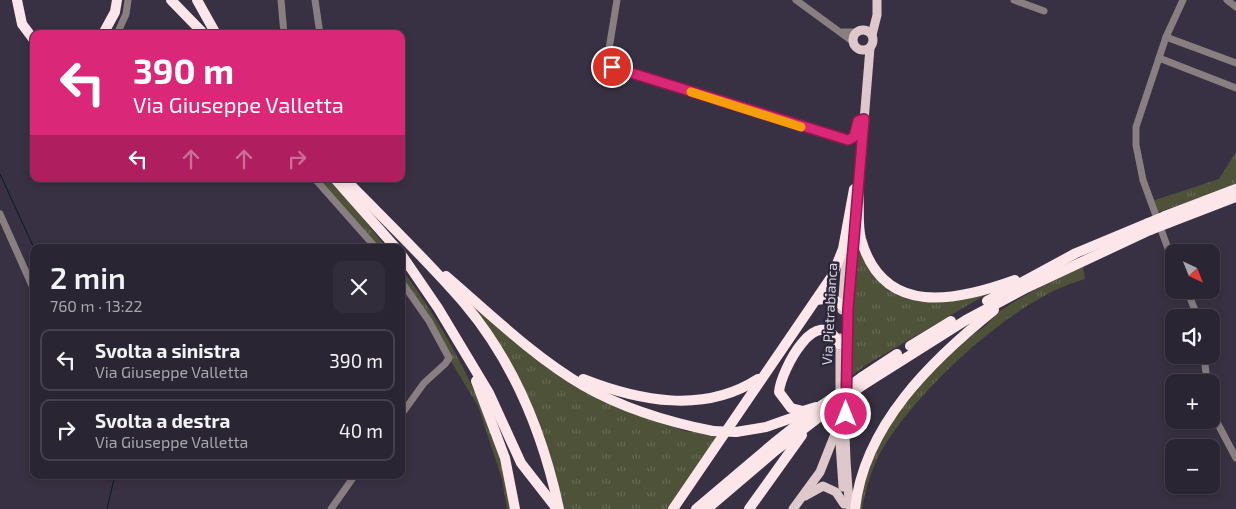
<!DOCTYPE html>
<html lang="it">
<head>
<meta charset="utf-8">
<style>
	body { margin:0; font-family:"Exo 2",sans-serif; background:#322d3a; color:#f1f3f6; height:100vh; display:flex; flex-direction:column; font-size:19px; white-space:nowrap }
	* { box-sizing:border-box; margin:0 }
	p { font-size:16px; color:#a5a5ac }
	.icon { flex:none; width:28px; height:28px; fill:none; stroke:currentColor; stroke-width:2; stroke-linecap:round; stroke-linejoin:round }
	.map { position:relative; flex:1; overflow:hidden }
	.side { position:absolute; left:30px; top:244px; width:375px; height:235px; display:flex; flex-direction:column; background:#2a2532; border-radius:10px; box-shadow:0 2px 8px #0003,0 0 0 1px #46424d }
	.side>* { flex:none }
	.hud { position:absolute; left:30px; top:30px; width:375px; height:152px; border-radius:10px; box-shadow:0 2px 8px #0003,0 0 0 1px #46424d; background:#db2777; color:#fff; overflow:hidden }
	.needle { width:32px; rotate:137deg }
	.buttons { position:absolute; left:1165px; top:244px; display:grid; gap:10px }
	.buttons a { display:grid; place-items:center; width:55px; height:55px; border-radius:10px; background:#2a2532; box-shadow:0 2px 8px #0003,0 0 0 1px #46424d; font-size:25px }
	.pin { position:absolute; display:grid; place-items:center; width:42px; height:42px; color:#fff; margin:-21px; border:2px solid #fff; border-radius:50%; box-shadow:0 1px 5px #0007 }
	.me { position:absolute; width:55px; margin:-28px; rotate:0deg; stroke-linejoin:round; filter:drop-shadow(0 0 4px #0008) }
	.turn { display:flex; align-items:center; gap:18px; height:105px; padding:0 20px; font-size:22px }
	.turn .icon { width:65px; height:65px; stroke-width:2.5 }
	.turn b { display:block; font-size:35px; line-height:42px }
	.lanes { display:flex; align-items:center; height:48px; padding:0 20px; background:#0003; justify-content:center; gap:25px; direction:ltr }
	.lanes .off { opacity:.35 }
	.round { display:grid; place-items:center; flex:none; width:52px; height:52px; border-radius:10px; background:#322d3a }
	.overview { display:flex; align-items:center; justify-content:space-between; height:85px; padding:0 20px }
	h1 { font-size:30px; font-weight:600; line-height:38px }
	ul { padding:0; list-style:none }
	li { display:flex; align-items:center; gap:15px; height:62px; margin:0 10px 8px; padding:0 10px; border:2px solid #46424d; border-radius:10px }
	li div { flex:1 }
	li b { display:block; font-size:19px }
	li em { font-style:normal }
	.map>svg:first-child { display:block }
	.grass { fill:url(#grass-tufts) }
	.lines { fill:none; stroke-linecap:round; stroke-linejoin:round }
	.stream { stroke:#021d2a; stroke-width:1 }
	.minor { stroke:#8a7f80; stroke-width:7 }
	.major { stroke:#dfc8cb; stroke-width:9 }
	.highway { stroke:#fde6ea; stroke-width:10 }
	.highway-bridge { stroke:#fde6ea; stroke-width:10 }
	.route-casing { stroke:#8e194d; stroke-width:12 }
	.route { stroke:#db2777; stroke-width:9 }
	.slow { stroke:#f59e0b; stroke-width:9 }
	.labels { text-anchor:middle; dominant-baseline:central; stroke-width:5; stroke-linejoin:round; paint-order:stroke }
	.street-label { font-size:14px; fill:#d9d6e1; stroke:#2d2839 }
</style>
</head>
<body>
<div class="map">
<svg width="1236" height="509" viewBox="0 0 1236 509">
	<defs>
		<pattern id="grass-tufts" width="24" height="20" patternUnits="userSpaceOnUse" patternTransform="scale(1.25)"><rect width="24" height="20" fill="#4d5239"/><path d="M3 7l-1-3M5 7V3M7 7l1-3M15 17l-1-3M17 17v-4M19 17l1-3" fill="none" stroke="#666a55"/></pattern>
	</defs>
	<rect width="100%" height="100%" fill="#383143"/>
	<g class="grass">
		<path d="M1236 152V185L1156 213 1152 201 1219 179Z"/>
		<path d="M317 179H327L347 199 386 247H377Z"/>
		<path d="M859 247 865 261 905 297C936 307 963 298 992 291L866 365 849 378 852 317Z"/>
		<path d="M1083 266 1085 279C1016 297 919 388 883 448 872 466 866 488 862 509H859C872 436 919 370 981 329 989 324 995 314 1003 309 1028 292 1057 279 1083 266Z"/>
		<path d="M401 268C444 326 478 389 500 457 506 474 509 492 513 509H507L502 479 478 406 401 279Z"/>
		<path d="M470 303 515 341 633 414 685 431 720 435 669 509H563L547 447Z"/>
	</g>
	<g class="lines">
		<g class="stream">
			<path d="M0 174 34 248"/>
			<path d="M107 509 115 475"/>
		</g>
		<g class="minor">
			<path d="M281 0 284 34"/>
			<path d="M315 0 320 34"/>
			<path d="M617 0 608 55 609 64 612 67 848 140 855 137 858 121 864 119"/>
			<path d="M796 0 852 41"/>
			<path d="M1014 0 1044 11"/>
			<path d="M1227 0 1236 7"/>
			<path d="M843 32H857"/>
			<path d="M117 34 126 14 128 0"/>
			<path d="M1166 37 1236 63"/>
			<path d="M1159 58 1236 88"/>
			<path d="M315 179 376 248"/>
			<path d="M0 214 34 290"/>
			<path d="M1174 265 1143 180 1136 145V127L1166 37 1183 0"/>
			<path d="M401 281 429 321 449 358 445 364 424 383 401 415"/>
			<path d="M1187 290 1198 318"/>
			<path d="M1204 355 1207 382"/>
			<path d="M1211 411 1236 458"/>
			<path d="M331 509 355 475"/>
		</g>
		<g class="major">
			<circle cx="863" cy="40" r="10"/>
			<path d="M872 35 877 15V0"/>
			<path d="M858 194 870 48"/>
			<path d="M842 310 847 245"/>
			<path d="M840 338V443L843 487"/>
			<path d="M805 496 823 486 836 492 844 504"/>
			<path d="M793 509 820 472 837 429"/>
			<path d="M850 509C839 413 847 315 856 220"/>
		</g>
		<g class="highway">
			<path d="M17 0 22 24 34 40"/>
			<path d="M171 0 204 34"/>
			<path d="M197 0 216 34"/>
			<path d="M103 34 115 12 117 0"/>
			<path d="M335 179 396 248"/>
			<path d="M345 179C385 220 427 260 464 303 514 362 543 434 559 509"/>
			<path d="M858 189C860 206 857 223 861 239 883 318 957 301 1015 280"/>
			<path d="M1165 216 1236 189"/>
			<path d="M1168 223 1236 197"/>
			<path d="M401 254 438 308 489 393 521 463 557 509"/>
			<path d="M446 276C489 313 534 357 584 386 624 409 668 422 713 431"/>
			<path d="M816 300 832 298 847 309"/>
			<path d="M987 301 1076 253 1148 223"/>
			<path d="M910 346 951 321"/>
			<path d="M862 377 897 354"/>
			<path d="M583 379C639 401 704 414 758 379"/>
			<path d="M476 381 505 458 515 509"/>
			<path d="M863 385 966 320 1024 289 1150 230"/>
			<path d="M816 407 803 411 791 408 779 392C781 370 818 300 839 344"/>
			<path d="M736 432 766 427 803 414"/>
			<path d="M673 509 832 276 843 249 854 189"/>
			<path d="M696 509 774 443 822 405"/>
			<path d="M707 509 775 451 827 411"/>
			<path d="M749 509 802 435"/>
			<path d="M855 509C864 425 932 360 994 310"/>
		</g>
		<g class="highway-bridge">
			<path d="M1148 223 1165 216"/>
			<path d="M1150 230 1168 223"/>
			<path d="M822 405 862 377"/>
			<path d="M827 411 863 385"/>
			<path d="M713 431 736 432"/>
		</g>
	</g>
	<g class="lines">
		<g class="route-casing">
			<path id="route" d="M612 67 848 140 854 137 858 121 864 119 848 309 846 414"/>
		</g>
		<use href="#route" class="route"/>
		<path class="slow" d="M691 92 801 127"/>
	</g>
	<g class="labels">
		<g class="street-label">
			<text transform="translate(829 314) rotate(-87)">Via Pietrabianca</text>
		</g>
	</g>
</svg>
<div class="buttons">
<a><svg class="needle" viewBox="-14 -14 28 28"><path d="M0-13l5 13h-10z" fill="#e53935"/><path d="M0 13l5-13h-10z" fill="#a5a5ac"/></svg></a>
<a><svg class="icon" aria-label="sound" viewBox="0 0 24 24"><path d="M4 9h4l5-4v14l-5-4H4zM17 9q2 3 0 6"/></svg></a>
<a>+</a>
<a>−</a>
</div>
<div class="pin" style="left:612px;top:67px;background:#d93025"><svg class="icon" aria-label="arrive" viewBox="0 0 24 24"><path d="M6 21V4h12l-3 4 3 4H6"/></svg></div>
<svg class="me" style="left:846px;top:414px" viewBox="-20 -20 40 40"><circle r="17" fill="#db2777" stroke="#fff" stroke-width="3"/><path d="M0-11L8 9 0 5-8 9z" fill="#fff"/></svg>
<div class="hud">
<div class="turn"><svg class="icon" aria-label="left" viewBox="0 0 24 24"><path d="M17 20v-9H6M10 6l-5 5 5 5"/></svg><div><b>390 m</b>Via Giuseppe Valletta</div></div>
<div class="lanes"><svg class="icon" aria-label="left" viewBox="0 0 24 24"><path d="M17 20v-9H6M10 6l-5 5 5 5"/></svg><svg class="icon off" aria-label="ahead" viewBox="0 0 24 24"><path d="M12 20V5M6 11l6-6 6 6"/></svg><svg class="icon off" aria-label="ahead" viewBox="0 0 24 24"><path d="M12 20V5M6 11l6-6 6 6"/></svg><svg class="icon off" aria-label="right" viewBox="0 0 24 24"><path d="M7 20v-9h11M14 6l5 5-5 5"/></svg></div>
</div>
<section class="side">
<div class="overview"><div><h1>2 min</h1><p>760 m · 13:22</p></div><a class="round"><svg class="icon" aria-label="close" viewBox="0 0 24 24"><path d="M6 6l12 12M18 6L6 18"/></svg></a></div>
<ul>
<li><svg class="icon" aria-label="left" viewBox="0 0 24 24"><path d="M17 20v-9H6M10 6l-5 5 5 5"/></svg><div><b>Svolta a sinistra</b><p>Via Giuseppe Valletta</p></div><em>390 m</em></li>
<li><svg class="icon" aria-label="right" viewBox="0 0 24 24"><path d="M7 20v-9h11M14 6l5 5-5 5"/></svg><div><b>Svolta a destra</b><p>Via Giuseppe Valletta</p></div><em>40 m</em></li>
</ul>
</section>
</div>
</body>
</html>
